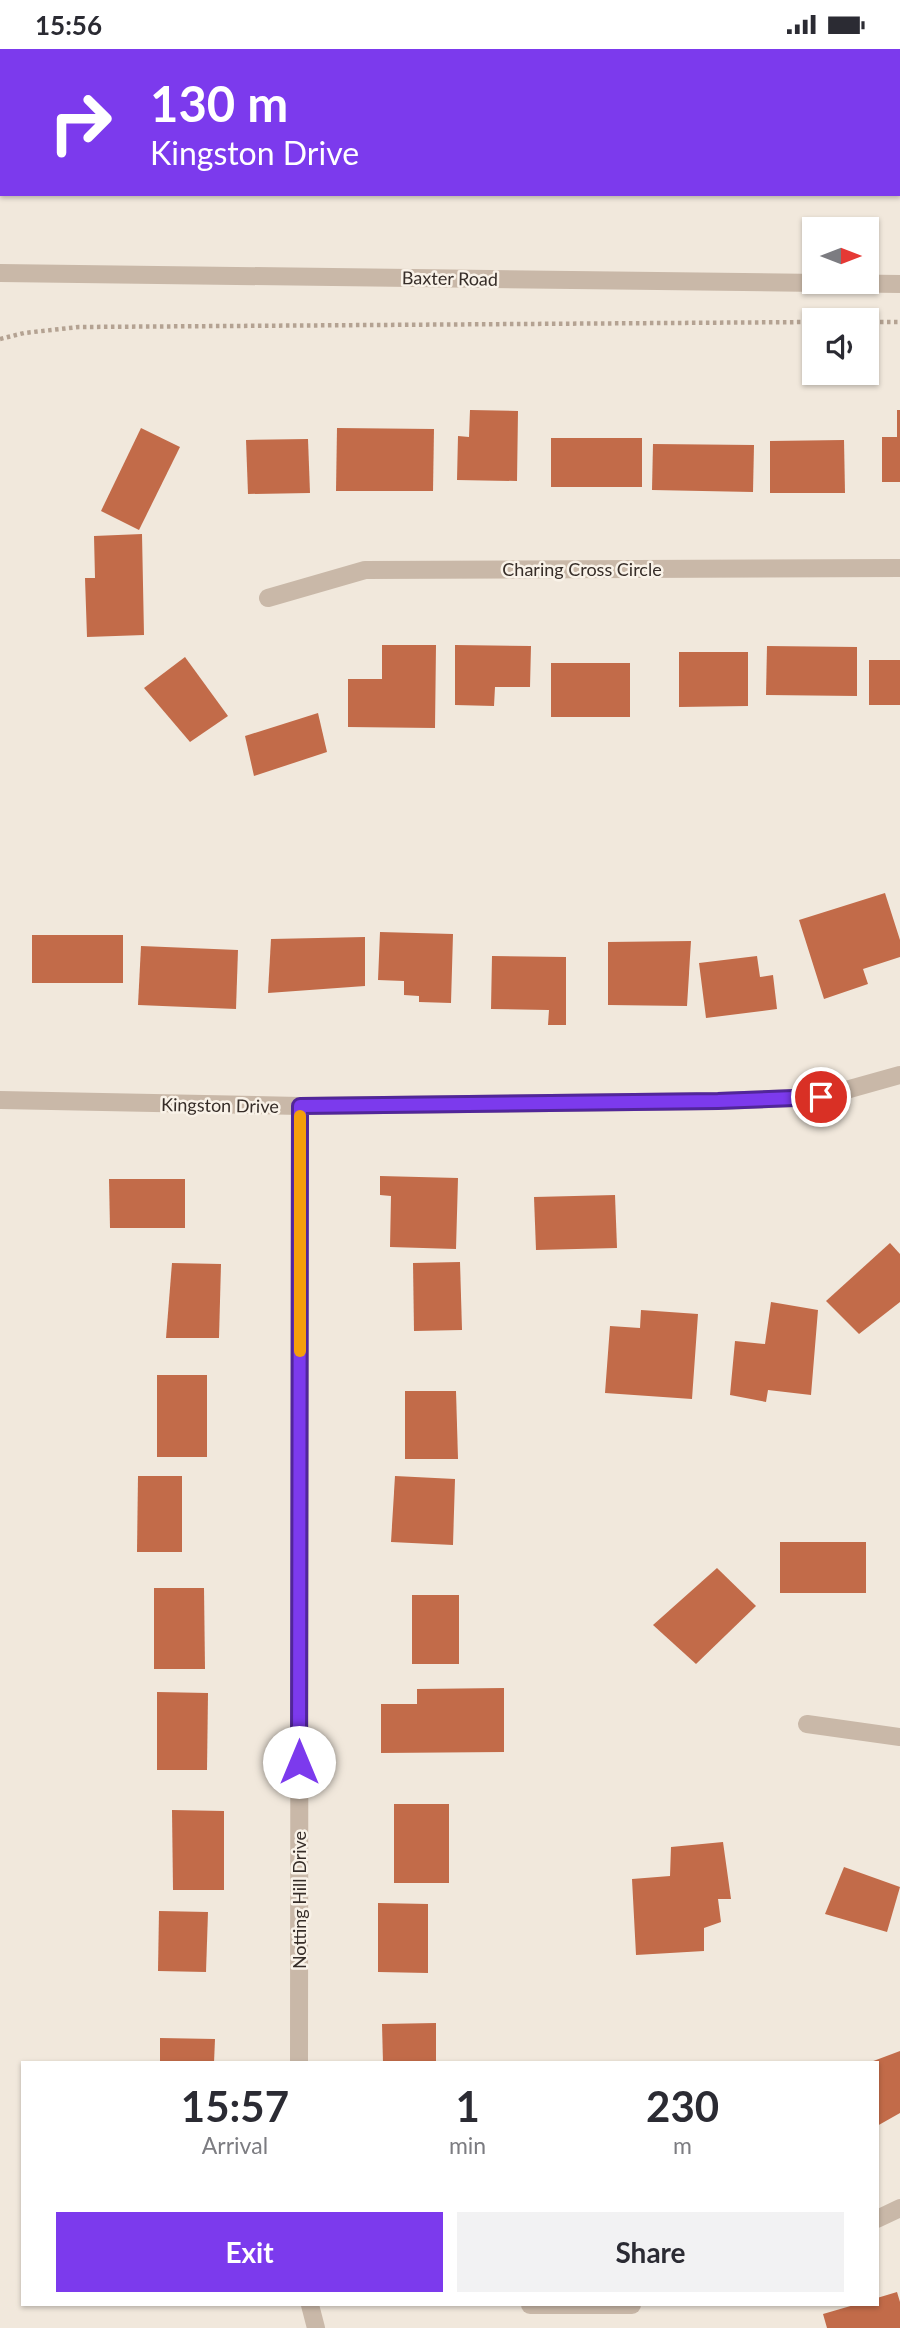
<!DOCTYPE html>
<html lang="en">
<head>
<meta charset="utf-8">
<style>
	body { margin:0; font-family:Lato,sans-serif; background:#f2f2f3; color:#2b2b33; height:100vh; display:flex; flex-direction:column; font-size:26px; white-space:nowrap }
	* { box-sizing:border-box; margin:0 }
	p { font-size:23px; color:#7c7c81 }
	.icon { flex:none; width:38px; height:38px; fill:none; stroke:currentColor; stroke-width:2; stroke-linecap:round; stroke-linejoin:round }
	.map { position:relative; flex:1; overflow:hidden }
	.drawer { position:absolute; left:21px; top:2012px; width:858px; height:245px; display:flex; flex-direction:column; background:#fff; border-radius:0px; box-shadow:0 2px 5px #0004 }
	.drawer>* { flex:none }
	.hud { position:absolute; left:0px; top:0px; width:901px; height:147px; box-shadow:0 2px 5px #0004; background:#7c3aed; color:#fff; overflow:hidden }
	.needle { width:46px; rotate:90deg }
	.fabs { position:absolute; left:802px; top:168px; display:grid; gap:14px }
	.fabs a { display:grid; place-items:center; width:77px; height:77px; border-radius:0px; background:#fff; box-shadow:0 2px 5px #0004; font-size:35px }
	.pin { position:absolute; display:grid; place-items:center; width:60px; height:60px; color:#fff; margin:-30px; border:4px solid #fff; border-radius:50%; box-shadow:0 2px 7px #0007 }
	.me { position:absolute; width:77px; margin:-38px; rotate:0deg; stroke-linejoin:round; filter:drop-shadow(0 0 5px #0008) }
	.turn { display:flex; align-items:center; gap:24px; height:147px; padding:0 35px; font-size:32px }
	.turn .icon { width:91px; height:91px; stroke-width:2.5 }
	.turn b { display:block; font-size:49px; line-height:60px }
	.eta { display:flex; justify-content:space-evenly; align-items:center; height:119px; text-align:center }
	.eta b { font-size:42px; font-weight:700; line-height:49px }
	.button { display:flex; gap:14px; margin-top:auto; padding:14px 35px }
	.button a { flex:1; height:80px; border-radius:0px; background:#7c3aed; color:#fff; font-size:28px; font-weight:700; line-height:80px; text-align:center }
	.button a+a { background:#f2f2f3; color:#2b2b33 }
	.status { display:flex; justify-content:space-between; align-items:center; height:49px; padding:0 35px; background:#fff; direction:ltr }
	.status svg { height:19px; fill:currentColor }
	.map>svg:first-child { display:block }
	.building { fill:#c26b49 }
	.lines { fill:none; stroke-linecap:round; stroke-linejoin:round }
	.path { stroke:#b4a292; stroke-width:4.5; stroke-dasharray:3.5 3.5; stroke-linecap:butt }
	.minor { stroke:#c9b8a8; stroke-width:18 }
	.route-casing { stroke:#51269a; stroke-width:18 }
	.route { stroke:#7c3aed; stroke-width:12 }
	.slow { stroke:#f59e0b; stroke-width:12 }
	.labels { text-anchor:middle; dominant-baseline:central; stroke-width:5; stroke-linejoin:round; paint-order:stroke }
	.street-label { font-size:18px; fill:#362d28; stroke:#f9f2e8 }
</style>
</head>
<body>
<div class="status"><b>15:56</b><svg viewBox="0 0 49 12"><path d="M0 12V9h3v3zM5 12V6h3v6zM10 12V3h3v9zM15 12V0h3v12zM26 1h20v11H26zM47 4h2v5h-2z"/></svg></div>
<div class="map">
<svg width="900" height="2279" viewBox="0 0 900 2279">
	<rect width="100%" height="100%" fill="#f1e8dc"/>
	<g class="building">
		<path d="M470 361 518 362 517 432 457 431 458 387 469 388Z"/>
		<path d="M897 361H900V433H882V388H897Z"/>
		<path d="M141 379 180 398 139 481 101 462Z"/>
		<path d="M337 379 434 380 433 442H336Z"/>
		<rect x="551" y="389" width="91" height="49"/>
		<path d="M308 390 310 444 248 445 246 391Z"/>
		<path d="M844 391 845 444H770V392Z"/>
		<path d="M653 395 754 396 753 443 652 441Z"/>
		<path d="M142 485 144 586 87 588 85 529H95L94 487Z"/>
		<path d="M382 596H436L435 679 348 678V630H382Z"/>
		<path d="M455 596 531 597 530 638H495L494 657 455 656Z"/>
		<path d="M767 597 857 598V647L766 646Z"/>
		<path d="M679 603H748V657L679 658Z"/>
		<path d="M185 608 228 667 190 693 144 639Z"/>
		<rect x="869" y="611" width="31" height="45"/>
		<rect x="551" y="614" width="79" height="54"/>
		<path d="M318 664 327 703 254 727 245 687Z"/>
		<path d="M885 844 900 891V908L863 920 868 935 824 950 799 871Z"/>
		<path d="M380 883 453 885 451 954 419 953V947L404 946V932L378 931Z"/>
		<rect x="32" y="886" width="91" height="48"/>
		<path d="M365 888V937L268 944 271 890Z"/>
		<path d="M691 892 687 957 608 956V893Z"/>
		<path d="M141 897 238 901 236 960 138 956Z"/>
		<path d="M492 907 566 908V976H548L549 961 491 960Z"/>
		<path d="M757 907 760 928 773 926 777 960 706 969 699 914Z"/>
		<path d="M380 1127 458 1129 456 1200 390 1198 391 1147 380 1146Z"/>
		<path d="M109 1130H185V1179H110Z"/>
		<path d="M615 1146 617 1199 536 1201 534 1148Z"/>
		<path d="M890 1194 900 1205V1253L859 1285 826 1252Z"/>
		<path d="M460 1213 462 1281 414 1282 413 1214Z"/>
		<path d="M172 1214 221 1215 219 1289H166Z"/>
		<path d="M771 1253 818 1261 811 1346 768 1341 766 1353 730 1346 735 1292 765 1295Z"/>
		<path d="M641 1261 698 1265 692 1350 605 1344 610 1277 640 1279Z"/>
		<rect x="157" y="1326" width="50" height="82"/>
		<path d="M405 1342H456L458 1410H405Z"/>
		<path d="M138 1427H182V1503H137Z"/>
		<path d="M395 1427 455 1430 453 1496 391 1493Z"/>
		<rect x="780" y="1493" width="86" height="51"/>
		<path d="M717 1519 756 1557 696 1615 653 1576Z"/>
		<path d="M154 1539H204L205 1620H154Z"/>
		<rect x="412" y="1546" width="47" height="69"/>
		<path d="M504 1639V1703L381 1704V1655H417V1640Z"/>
		<path d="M157 1643 208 1644 207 1721H157Z"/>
		<rect x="394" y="1755" width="55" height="79"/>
		<path d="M172 1761 224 1762V1841H173Z"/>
		<path d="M723 1793 731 1850H718L721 1873 704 1879V1902L636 1906 632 1830 670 1827 671 1798Z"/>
		<path d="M844 1818 900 1838 887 1883 825 1865Z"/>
		<path d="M378 1854 428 1855V1924L378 1923Z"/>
		<path d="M159 1862 208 1863 206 1923 158 1922Z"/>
		<path d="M436 1974V2014H383L382 1975Z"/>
		<path d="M160 1989 215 1990 214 2014H160Z"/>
		<path d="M900 2002V2064L877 2077V2014H868Z"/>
		<path d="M897 2243 900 2253V2279H827L823 2265 854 2256H877V2249Z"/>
	</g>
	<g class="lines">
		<g class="path">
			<path d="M866 273H900"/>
			<path d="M0 290 24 284 79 278 814 273"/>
		</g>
		<g class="minor">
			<path d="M0 224 900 235"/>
			<path d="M268 549 365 521 900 519"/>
			<path d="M0 1051 300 1057 718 1052 821 1048 900 1026"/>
			<path d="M807 1675 900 1688"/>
			<path d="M299 2014 300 1057"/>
			<path d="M877 2170 900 2159"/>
			<path d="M310 2256 316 2279"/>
			<path d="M530 2256H632"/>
		</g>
	</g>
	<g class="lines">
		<g class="route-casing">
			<path id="route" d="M299 1713 300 1057 718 1052 821 1048"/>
		</g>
		<use href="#route" class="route"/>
		<path class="slow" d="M300 1302V1067"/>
	</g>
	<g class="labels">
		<g class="street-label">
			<text transform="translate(450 229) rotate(1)">Baxter Road</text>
			<text x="582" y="520">Charing Cross Circle</text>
			<text transform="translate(220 1056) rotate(1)">Kingston Drive</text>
			<text transform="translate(299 1851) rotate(-90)">Notting Hill Drive</text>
		</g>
	</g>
</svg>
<div class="fabs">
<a><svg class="needle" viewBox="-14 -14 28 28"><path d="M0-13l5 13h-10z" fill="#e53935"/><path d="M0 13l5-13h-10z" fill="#7c7c81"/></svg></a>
<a><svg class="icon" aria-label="sound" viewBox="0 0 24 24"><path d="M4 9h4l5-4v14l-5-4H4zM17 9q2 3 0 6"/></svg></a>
</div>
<div class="pin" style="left:821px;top:1048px;background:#d93025"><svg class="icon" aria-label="arrive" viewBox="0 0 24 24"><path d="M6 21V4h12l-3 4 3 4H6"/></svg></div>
<svg class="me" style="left:299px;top:1713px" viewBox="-20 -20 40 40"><circle r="19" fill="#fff"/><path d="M0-13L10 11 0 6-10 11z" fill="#7c3aed"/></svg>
<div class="hud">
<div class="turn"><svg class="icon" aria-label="right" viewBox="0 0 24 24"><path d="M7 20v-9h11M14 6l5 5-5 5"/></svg><div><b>130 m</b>Kingston Drive</div></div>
</div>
<section class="drawer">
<div class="eta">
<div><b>15:57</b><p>Arrival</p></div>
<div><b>1</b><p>min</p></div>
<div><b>230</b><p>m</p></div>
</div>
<div class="button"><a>Exit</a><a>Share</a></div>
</section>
</div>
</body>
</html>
